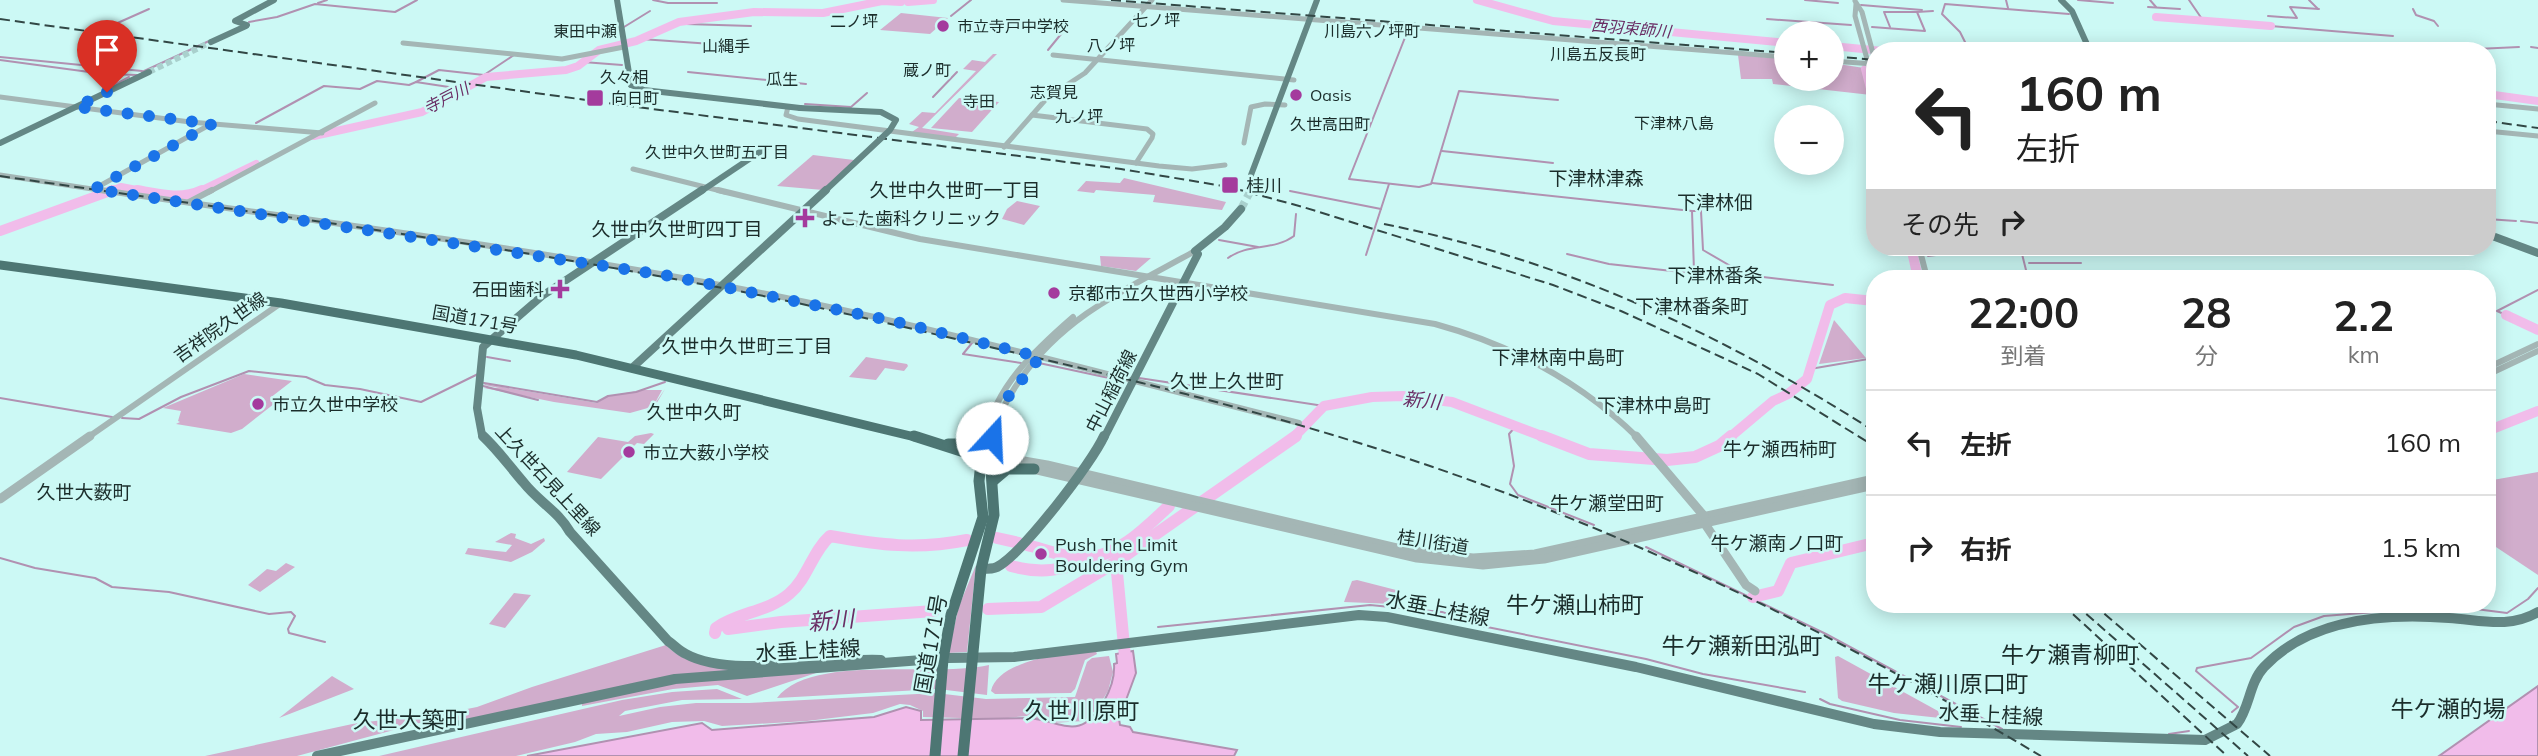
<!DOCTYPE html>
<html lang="ja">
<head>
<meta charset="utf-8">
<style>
	body { margin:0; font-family:Mulish,"Noto Sans JP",sans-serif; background:#f6f6f6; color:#222; height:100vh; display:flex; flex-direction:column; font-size:26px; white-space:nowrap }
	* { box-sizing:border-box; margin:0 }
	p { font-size:23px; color:#767676 }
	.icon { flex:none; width:38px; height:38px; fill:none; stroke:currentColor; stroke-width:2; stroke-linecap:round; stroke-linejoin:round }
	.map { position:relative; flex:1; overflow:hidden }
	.panel { position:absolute; left:1866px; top:270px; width:630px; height:343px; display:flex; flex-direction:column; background:#fff; border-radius:28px; box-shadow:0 4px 18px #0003 }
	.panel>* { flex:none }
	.hud { position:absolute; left:1866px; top:42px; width:630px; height:214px; border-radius:28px; box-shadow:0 4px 18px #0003; background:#fff; color:#222; overflow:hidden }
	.buttons { position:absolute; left:1774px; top:21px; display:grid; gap:14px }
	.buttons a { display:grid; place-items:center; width:70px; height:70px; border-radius:50%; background:#fff; box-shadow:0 4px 18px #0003; font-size:35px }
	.pin { position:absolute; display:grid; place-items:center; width:60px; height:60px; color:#fff; margin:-72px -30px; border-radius:50% 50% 50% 0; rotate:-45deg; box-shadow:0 0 7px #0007 }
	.pin .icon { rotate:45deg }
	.me { position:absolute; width:77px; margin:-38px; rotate:20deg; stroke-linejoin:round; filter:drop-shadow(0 0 5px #0008) }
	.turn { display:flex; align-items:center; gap:24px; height:147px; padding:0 35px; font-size:32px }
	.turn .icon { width:91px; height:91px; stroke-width:2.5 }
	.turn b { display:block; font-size:49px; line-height:60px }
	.then { display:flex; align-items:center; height:66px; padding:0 35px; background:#0003; gap:14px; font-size:26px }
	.eta { display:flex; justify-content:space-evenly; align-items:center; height:119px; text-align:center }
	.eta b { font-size:42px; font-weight:700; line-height:49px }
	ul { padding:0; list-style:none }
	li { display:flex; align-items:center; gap:21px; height:105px; padding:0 35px; border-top:2px solid #e0e0e0 }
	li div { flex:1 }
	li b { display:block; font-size:26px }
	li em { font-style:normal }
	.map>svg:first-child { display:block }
	.green { fill:#d1adcc }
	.water { fill:#f1bcea; stroke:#b191b1; stroke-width:2 }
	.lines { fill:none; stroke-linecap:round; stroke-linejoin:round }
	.stream { stroke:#b191b1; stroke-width:2 }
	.river-far2 { stroke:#f1bcea; stroke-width:8 }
	.river-far1 { stroke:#f1bcea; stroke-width:10 }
	.river { stroke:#f1bcea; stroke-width:12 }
	.major-tunnel-far1 { stroke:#a9d0cd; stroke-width:6; stroke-dasharray:6 3.5; stroke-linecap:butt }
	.major-tunnel { stroke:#a9d0cd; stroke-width:8; stroke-dasharray:8 4.5; stroke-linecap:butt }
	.minor-far2 { stroke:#a4b6b5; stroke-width:5 }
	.minor-far1 { stroke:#a4b6b5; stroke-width:6 }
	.minor { stroke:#a4b6b5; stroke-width:9 }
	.major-far2 { stroke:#648785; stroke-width:6 }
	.major-far1 { stroke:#648785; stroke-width:8 }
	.major { stroke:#648785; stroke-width:10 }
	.highway-far1 { stroke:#4d7673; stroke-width:9 }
	.highway { stroke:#4d7673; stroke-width:11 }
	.rail { stroke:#324745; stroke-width:2; stroke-dasharray:10 5; stroke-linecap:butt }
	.major-bridge { stroke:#648785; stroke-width:6 }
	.route { stroke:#1a73e8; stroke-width:12; stroke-dasharray:0 21.6 }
	.poi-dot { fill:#a43b9d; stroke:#ccf9f5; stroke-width:2.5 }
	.labels { text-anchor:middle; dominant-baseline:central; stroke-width:5; stroke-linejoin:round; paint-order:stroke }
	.far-neighbourhood-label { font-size:16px; fill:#1b2d2b; stroke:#ccf9f5 }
	.far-poi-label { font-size:16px; fill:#1b2d2b; stroke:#ccf9f5; text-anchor:start }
	.far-water-label { font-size:16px; font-style:italic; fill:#6a2e65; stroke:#ccf9f5 }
	.poi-label { font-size:18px; fill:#1b2d2b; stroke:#ccf9f5; text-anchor:start }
	.street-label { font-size:18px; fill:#1b2d2b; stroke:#ccf9f5 }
	.neighbourhood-label { font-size:19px; fill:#1b2d2b; stroke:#ccf9f5 }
	.water-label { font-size:19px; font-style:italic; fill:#6a2e65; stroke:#ccf9f5 }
	.near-street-label { font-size:21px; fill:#1b2d2b; stroke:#ccf9f5 }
	.near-neighbourhood-label { font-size:23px; fill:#1b2d2b; stroke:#ccf9f5 }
	.near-water-label { font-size:23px; font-style:italic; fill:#6a2e65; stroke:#ccf9f5 }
</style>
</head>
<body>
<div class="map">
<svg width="2538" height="756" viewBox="0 0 2538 756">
	<rect width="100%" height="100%" fill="#ccf9f5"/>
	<g class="green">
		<path d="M901 13 948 18 930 34 880 30Z"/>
		<path d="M993 54H997L922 128 959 134 955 138 912 132 919 127 909 124 922 112 935 113 976 71 963 69 972 60 985 62Z"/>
		<path d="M1738 55 1787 59V79H1832V63L1864 68 1871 95 1773 84 1772 79H1741Z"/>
		<path d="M959 98 999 102 972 132 931 128Z"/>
		<path d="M813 155 854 160 823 190 777 186Z"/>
		<path d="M1124 178 1226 202 1222 210 1153 202 1155 195 1096 190 1094 193 1077 191 1086 181 1120 183Z"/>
		<path d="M1017 201 1040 206 1024 225 1002 219 1007 209Z"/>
		<path d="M1100 256 1151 258 1136 271 1101 266Z"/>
		<path d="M1834 320 1866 358 1819 364Z"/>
		<path d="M866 357 907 364 908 366 904 371 885 368 876 380 849 377Z"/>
		<path d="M244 374 292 381 270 398 279 400 242 429 231 433 176 424 180 422 178 421 181 411 163 408Z"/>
		<path d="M484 385 485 384 597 403 608 396 643 390H662L654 405 665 389 655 406 630 413 554 402 484 388H499Z"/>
		<path d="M651 433 654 434 644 444 637 443 601 479 567 472 598 437 628 442 635 436Z"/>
		<path d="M2538 472V575L2487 541V481Z"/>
		<path d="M511 533 516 534 515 538 531 544 544 538 545 541 532 552 511 562 465 554 468 548 506 552 512 545 495 542Z"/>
		<path d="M286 563 295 567 260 592 248 585 267 569 276 571Z"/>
		<path d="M976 565 967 652 948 653 959 606Z"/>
		<path d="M1357 580 1400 591 1394 604 1344 602 1352 581Z"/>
		<path d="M514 593 531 595 505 628 489 624Z"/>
		<path d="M666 645C686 666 716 666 743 670L452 724 431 720 297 756H205L357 723 447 713 477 707 532 687Z"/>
		<path d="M1095 649 1097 654 1085 660 1075 689 1071 693 995 694 991 691C998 659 1069 653 1095 649Z"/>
		<path d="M1109 656 1113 672 1108 691 1097 709 1084 721 1052 723 1027 716 997 719 923 717V711L910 705 900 704 873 713 807 721 722 726 704 721 672 722 627 732 596 734 575 742 516 756H379L622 700 672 692 717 689 742 699 682 700 625 711 619 716 660 707 696 703H749L936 693 986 699 1075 697 1087 662 1092 658Z"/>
		<path d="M1838 656 1938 711 1940 718 1894 713 1842 701 1838 698 1835 657Z"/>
		<path d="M989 665 987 695 938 689 777 698C811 653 936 678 989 665Z"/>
		<path d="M822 671 747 696 718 685 673 689 582 706V699L641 686Z"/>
		<path d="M332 676 354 689 279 718Z"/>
	</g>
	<g class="water">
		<path d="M1133 651 1136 673 1119 719 1120 725 1130 727 1133 732 1237 750 1234 756H527L702 723 712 730 874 717 906 707 921 711V720L1027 718C1063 720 1079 744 1104 701 1111 689 1115 678 1114 664L1117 663 1116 654Z"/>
		<path d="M2538 686V756H2439Z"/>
	</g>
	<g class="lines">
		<g class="stream">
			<path d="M653 0 668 3H717"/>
			<path d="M874 0 882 1"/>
			<path d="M1805 0 1838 3"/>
			<path d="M2006 0 2008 8"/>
			<path d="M2078 0 2113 3"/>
			<path d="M2150 0 2156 7"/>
			<path d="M2189 0 2202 19"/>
			<path d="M2309 0 2318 9"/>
			<path d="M318 3 327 0"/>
			<path d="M1861 5 1922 10"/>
			<path d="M2148 7 2180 9"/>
			<path d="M2413 9 2416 15 2434 21 2438 26"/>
			<path d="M951 16 971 0"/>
			<path d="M2268 16 2297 18 2290 7 2319 9"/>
			<path d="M1767 19 1851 25"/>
			<path d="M2192 20H2200"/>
			<path d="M1014 21 1065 26"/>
			<path d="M249 22 277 17 315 4 395 12 417 0"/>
			<path d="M686 24 751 26"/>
			<path d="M2271 26 2393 36"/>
			<path d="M624 27 650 11"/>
			<path d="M1872 27 1925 31 1917 12 1933 11"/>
			<path d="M1890 27 1884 12H1917"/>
			<path d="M104 29 149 9"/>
			<path d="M1406 35 1349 179 1419 187 1431 184 1459 91 1558 100"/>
			<path d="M641 39 726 45"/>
			<path d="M2073 46 2075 51"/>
			<path d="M2531 47 2538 48"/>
			<path d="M1048 50 1066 28"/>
			<path d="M1926 51 1929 45 1950 47 1966 44 1960 32 1942 14 1945 4 2069 14"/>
			<path d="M2434 51 2519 47"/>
			<path d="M0 57 142 71"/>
			<path d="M0 60 104 74 137 75"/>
			<path d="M583 62 622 65"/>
			<path d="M142 72 209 41"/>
			<path d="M688 72 806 84"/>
			<path d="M416 82 439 70 484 75 514 55"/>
			<path d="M109 88 129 77"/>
			<path d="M933 97 957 72"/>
			<path d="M805 104 851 107 867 93"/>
			<path d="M256 123 324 86 360 89 377 81 409 85 416 82 462 89"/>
			<path d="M1442 151 1553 163"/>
			<path d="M1432 183 1692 211 1694 271 1690 273 1609 264 1567 254"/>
			<path d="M1290 191 1381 209"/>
			<path d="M1693 211H1701L1703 250 1746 275 1833 285"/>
			<path d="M2487 219 2516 221"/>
			<path d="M2521 221 2538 223"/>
			<path d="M1219 240 1258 247"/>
			<path d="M2228 247 2235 254"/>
			<path d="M2021 250 2028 278"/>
			<path d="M1366 255 1389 184"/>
			<path d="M1928 256 1936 255 1939 247"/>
			<path d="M1228 258C1248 243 1274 251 1294 236L1296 214"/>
			<path d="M2029 263H2081"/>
			<path d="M1940 278 1961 273"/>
			<path d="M2506 315 2497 311 2538 290"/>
			<path d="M972 343 963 354 1021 363"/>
			<path d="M487 357 510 361"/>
			<path d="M1039 363 1109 378"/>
			<path d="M1810 369 1874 358"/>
			<path d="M1139 378 1324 406"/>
			<path d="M484 383 597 402 608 396 636 392 665 382"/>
			<path d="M483 386 538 400"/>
			<path d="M0 398 112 417"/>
			<path d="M122 418 139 419 181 397 249 371 306 377 325 385 360 389 421 402 478 374"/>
			<path d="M1515 427 1509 434 1514 466 1510 484 1518 495 1594 525"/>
			<path d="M1646 547 1826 634 2002 729"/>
			<path d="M0 558 35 568 95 578 112 587 169 592 269 614 291 612 295 616 288 629 289 633 325 642"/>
			<path d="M1158 627 1370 605 1442 612 1482 626 1646 659 1703 674 1805 692"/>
			<path d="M1820 699 1830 704 1900 720 1961 727"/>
			<path d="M2232 712 2238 707 2196 671 2197 668 2251 658 2294 627 2324 616 2452 606 2507 613 2528 599 2538 588"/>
			<path d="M2169 734 2189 731"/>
		</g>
		<g class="river-far2">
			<path d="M1477 0 1553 21 1787 43"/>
			<path d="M908 2 933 0"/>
			<path d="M2156 17 2271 26"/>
			<path d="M1832 46 1883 51"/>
			<path d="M1865 69 1874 104"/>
			<path d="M2487 94 2538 101"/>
			<path d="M314 136 422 112 486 77 566 70 578 66 599 50 636 41 679 22 754 12 823 13 882 1 901 2"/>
			<path d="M109 192 121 187 147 192"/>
			<path d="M198 192 256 164"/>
		</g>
		<g class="river-far1">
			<path d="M137 190C159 194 181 200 202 190"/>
			<path d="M0 231 113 190"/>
			<path d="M1911 247 1918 278"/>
			<path d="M2506 315 2538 330"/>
			<path d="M2487 431 2538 411"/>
			<path d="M1293 438 1324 406 1372 397 1403 396 1452 402 1547 438"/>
			<path d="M1729 438 1773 401 1788 394 1807 379 1830 305 1845 298 1874 301"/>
		</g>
		<g class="river">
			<path d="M1542 436 1589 454 1667 460 1695 457 1719 446 1731 436"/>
			<path d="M997 538 1019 543"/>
			<path d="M1027 545C1047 550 1071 560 1092 557 1122 553 1148 525 1169 506"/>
			<path d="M1116 562 1126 667"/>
			<path d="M1011 566C1040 574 1064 571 1091 558"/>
			<path d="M1753 597 1778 591 1791 563 1874 543"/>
			<path d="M988 609 1041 607 1116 562 1296 436"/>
			<path d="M728 629 781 622 934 611"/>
			<path d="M715 633 716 628C738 612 768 612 789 594 808 578 812 552 830 536 880 545 917 550 967 540"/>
		</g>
		<g class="major-tunnel-far1">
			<path d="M149 72 211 42"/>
			<path d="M1250 192 1258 175"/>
		</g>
		<path class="major-tunnel" d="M1241 209 1251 190"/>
		<g class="minor-far2">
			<path d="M1063 0 1787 57"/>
			<path d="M1855 1 1862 12 1874 57"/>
			<path d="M1856 4 1855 16 1874 84"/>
			<path d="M403 43 562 59 624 47"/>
			<path d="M1053 55 1294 80"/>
			<path d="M1832 61 1874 64"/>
			<path d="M0 97 190 122 322 133"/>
			<path d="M2487 104 2538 109"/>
			<path d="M788 107 786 115 798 119 1159 166 1192 169 1225 165"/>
			<path d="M1032 115 1147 129 1153 134 1152 138 1136 163"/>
			<path d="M2487 131 2538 136"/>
			<path d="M1244 143 1251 107 1265 104 1285 105"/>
			<path d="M1004 147 1047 98 1085 73 1152 0"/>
			<path d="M633 169 725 192"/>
			<path d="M0 175 112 192"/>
			<path d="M94 189 211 124"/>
			<path d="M209 192 375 103"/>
		</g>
		<g class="minor-far1">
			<path d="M100 190C307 220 515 246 720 285 915 321 1107 375 1299 423"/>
			<path d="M718 190 920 239 1435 324C1512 345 1581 382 1638 438"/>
			<path d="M189 202 212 190"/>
			<path d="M1919 247 1927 278"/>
			<path d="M2487 368 2538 344"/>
			<path d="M2487 375 2538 351"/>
			<path d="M87 438 281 303"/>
			<path d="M985 438C995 387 1035 350 1073 317"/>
			<path d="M993 438C997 417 1008 397 1020 380 1063 316 1130 287 1195 251"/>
		</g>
		<g class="minor">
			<path d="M994 436 990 455 1047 465 1405 550 1473 558 1535 554 1874 479"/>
			<path d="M1636 436 1704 516 1705 524 1746 585 1755 591"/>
			<path d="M982 453 985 436"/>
			<path d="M989 460 1015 465"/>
			<path d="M1033 469 1417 558 1483 565 1544 559 1874 485"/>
			<path d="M0 499 90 436"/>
		</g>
		<g class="major-far2">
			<path d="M617 0 631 85"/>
			<path d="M2061 0 2072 11 2090 51"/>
			<path d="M247 25 235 21 274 0"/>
			<path d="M211 42 246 26"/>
			<path d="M631 85 644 90 800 108"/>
			<path d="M0 143 149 72"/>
			<path d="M1251 175 1317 0"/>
			<path d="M700 192 767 147"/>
			<path d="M824 192 827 189"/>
		</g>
		<g class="major-far1">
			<path d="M2487 234 2538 253"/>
			<path d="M632 368 826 190"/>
			<path d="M485 438 482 435 477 408 483 347 542 296 702 190"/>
			<path d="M1104 438 1198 254 1195 251 1225 227 1241 209"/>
		</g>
		<g class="major">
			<path d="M483 436C499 451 510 467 524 483 538 501 559 512 570 532L668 641C674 645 679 651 686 654 731 679 828 657 881 660"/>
			<path d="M981 569C986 569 993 569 997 567 1022 554 1092 463 1104 436"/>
			<path d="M317 756 675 679 948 658 1014 657 1359 615 1387 617 1636 667 1874 724 1940 732 2205 740 2237 724C2250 707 2249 683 2264 667 2310 618 2386 613 2449 618 2481 620 2509 629 2538 612"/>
		</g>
		<g class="highway-far1">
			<path d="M0 265 281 303 576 355 919 438"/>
			<path d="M981 438 985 435"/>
		</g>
		<g class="highway">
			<path d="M914 436 989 460"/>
			<path d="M948 444H972L983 436"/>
			<path d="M994 480 1007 469H1034"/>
			<path d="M935 756 943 659 951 615 983 517 979 481 982 453"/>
			<path d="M963 756 981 569 994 515 990 455"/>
		</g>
		<g class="rail">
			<path d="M1111 0 1787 53"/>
			<path d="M0 19 637 107 1121 169 1229 187 1303 207 1553 285 1621 311 1758 374 1874 446"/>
			<path d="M1832 56 1874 60"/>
			<path d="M2487 121 2538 128"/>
			<path d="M0 176C234 210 469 240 701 284 807 303 911 329 1016 353 1173 389 1330 429 1481 484 1677 555 1862 650 2041 756"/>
			<path d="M1384 224C1564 260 1720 333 1874 431"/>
			<path d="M2062 604 2227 756"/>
			<path d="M2075 604 2248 756"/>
			<path d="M2093 604 2270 756"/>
		</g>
		<path class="major-bridge" d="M800 108 881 112 896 120 890 130 827 189"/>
	</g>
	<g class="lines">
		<path class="route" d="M107 92 76 107 212 124 94 189 670 276 893 321 1040 357 1008 397 992 438"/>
	</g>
	<g class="poi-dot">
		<circle cx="943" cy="26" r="7"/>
		<circle cx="1296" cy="95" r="7"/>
		<rect x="586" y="89" width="18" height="18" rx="3.5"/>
		<rect x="1221" y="176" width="18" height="18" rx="3.5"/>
		<path d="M801.5 207.5h7v7h7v7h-7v7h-7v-7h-7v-7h7z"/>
		<path d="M556.5 278.5h7v7h7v7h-7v7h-7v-7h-7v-7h7z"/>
		<circle cx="1054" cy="293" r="7"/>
		<circle cx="258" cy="404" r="7"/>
		<circle cx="629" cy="452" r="7"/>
		<circle cx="1041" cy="554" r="7"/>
	</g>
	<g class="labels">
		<g class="far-neighbourhood-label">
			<text x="1156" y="20">七ノ坪</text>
			<text x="854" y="21">二ノ坪</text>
			<text x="585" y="31">東田中瀬</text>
			<text x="1372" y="31">川島六ノ坪町</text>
			<text x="1111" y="45">八ノ坪</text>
			<text x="726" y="46">山縄手</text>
			<text x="1598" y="54">川島五反長町</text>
			<text x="927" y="70">蔵ノ町</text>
			<text x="624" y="77">久々相</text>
			<text x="782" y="79">瓜生</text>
			<text x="1054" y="92">志賀見</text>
			<text x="979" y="101">寺田</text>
			<text x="1079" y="116">九ノ坪</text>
			<text x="1674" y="123">下津林八島</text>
			<text x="1330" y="124">久世高田町</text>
			<text x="717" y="152">久世中久世町五丁目</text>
		</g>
		<g class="far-poi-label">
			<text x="957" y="26">市立寺戸中学校</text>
			<text x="1310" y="95">Oasis</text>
			<text x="611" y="98">向日町</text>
		</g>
		<g class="far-water-label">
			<text transform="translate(1631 28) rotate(5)">西羽束師川</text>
			<text transform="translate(446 98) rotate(-27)">寺戸川</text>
		</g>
		<g class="poi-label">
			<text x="1246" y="185">桂川</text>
			<text x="821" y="218">よこた歯科クリニック</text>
			<text x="544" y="289" text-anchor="end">石田歯科</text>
			<text x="1068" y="293">京都市立久世西小学校</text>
			<text x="272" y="404">市立久世中学校</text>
			<text x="643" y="452">市立大薮小学校</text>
			<text x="1055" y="544">Push The Limit<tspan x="1055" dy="21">Bouldering Gym</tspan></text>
		</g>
		<g class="street-label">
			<text transform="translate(475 319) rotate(10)">国道171号</text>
			<text transform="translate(220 327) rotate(-35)">吉祥院久世線</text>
			<text transform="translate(1111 391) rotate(-63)">中山稲荷線</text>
			<text transform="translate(548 480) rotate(47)">上久世石見上里線</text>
			<text transform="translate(1433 542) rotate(9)">桂川街道</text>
		</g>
		<g class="neighbourhood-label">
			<text x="1596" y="178">下津林津森</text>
			<text x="955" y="190">久世中久世町一丁目</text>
			<text x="1715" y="202">下津林佃</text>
			<text x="677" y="229">久世中久世町四丁目</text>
			<text x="1715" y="275">下津林番条</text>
			<text x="1692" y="306">下津林番条町</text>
			<text x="747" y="346">久世中久世町三丁目</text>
			<text x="1558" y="357">下津林南中島町</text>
			<text x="1227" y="381">久世上久世町</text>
			<text x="1654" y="405">下津林中島町</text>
			<text x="694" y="412">久世中久町</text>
			<text x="1780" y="449">牛ケ瀬西柿町</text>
			<text x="84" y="492">久世大薮町</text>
			<text x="1607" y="503">牛ケ瀬堂田町</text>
			<text x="1777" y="543">牛ケ瀬南ノ口町</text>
		</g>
		<g class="water-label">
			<text transform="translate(1422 400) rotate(6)">新川</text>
		</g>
		<g class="near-street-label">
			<text transform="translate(1438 608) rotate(11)">水垂上桂線</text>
			<text transform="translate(930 644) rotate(-80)">国道171号</text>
			<text transform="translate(808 650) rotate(-3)">水垂上桂線</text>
			<text transform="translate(1991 714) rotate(3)">水垂上桂線</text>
		</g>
		<g class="near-neighbourhood-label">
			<text x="1575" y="604">牛ケ瀬山柿町</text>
			<text x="1742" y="645">牛ケ瀬新田泓町</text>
			<text x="2070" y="654">牛ケ瀬青柳町</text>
			<text x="1948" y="683">牛ケ瀬川原口町</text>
			<text x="2448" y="708">牛ケ瀬的場</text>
			<text x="1082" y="710">久世川原町</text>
			<text x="410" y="719">久世大築町</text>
		</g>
		<g class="near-water-label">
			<text transform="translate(831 620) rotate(-5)">新川</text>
		</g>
	</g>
</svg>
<div class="buttons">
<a>+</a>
<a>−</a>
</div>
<div class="pin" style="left:107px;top:92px;background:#d93025"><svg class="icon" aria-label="arrive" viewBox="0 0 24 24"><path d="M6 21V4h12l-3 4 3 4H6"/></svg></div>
<svg class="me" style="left:992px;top:438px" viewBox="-20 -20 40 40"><circle r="19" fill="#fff"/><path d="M0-13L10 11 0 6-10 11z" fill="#1a73e8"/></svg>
<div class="hud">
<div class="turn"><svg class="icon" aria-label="left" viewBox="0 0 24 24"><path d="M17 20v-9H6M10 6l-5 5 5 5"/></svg><div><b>160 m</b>左折</div></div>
<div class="then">その先<svg class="icon" aria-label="right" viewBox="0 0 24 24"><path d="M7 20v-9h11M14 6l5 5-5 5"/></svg></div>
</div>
<section class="panel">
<div class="eta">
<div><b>22:00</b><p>到着</p></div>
<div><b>28</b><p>分</p></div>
<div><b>2.2</b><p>km</p></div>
</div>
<ul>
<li><svg class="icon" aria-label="left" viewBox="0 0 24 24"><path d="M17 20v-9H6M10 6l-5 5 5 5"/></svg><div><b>左折</b></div><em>160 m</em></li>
<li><svg class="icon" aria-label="right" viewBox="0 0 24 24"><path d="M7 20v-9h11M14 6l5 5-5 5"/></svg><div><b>右折</b></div><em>1.5 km</em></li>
</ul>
</section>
</div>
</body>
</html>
